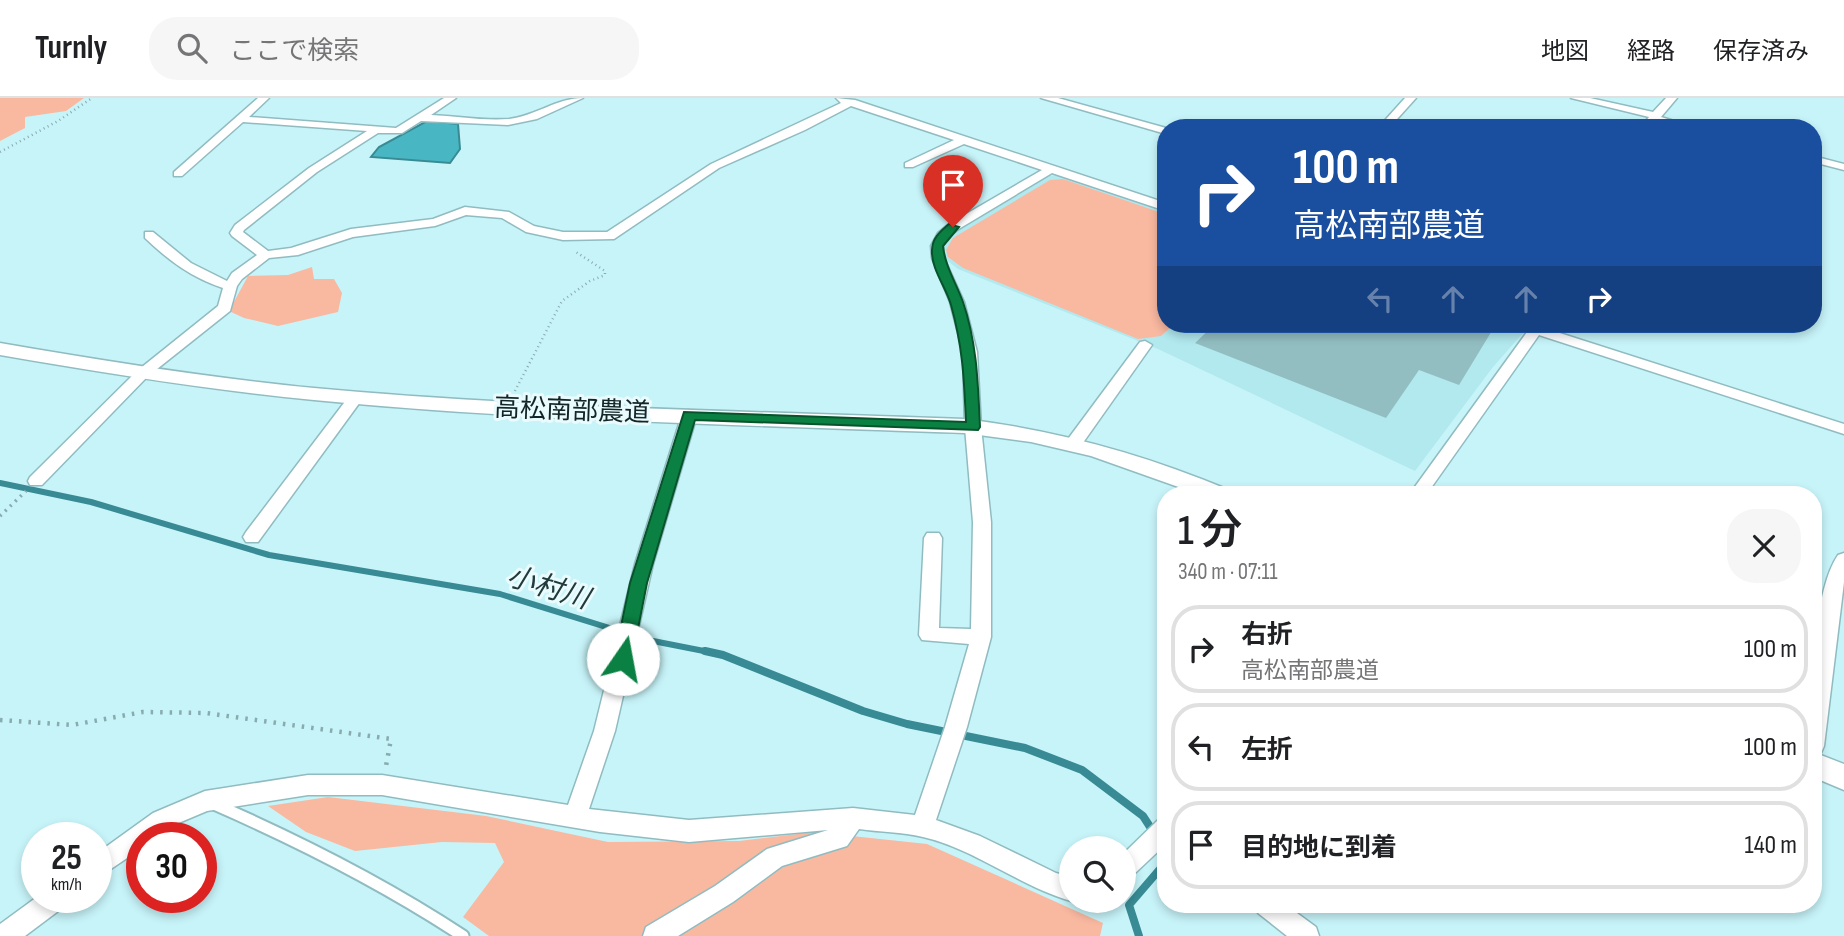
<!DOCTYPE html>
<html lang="ja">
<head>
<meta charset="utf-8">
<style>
	body { margin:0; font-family:"Sofia Sans Condensed","Noto Sans JP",sans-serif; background:#f6f6f6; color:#202124; height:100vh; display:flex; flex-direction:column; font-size:26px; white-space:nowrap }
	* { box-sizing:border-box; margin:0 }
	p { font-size:23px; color:#757577 }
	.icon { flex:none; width:38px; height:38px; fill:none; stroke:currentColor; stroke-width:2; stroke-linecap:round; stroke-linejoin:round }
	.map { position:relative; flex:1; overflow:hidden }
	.panel { position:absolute; left:1157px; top:388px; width:665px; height:427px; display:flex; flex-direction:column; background:#fff; border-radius:28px; box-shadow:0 4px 10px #0003 }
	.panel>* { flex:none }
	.guide { position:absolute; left:1157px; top:21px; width:665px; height:214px; border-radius:28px; box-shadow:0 4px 10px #0003; background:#1a4fa0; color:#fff; overflow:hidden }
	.tools { position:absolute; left:1059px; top:738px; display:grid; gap:14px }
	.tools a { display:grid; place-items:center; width:77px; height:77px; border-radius:50%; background:#fff; box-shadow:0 4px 10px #0003; font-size:35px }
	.speed { position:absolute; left:21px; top:724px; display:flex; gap:14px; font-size:35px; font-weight:700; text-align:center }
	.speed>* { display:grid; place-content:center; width:91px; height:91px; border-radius:50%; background:#fff; box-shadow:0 4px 10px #0003; line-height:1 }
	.speed small { font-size:18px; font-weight:400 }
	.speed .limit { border:10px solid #d22; background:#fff; color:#111 }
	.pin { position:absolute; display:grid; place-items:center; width:60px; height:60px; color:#fff; margin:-72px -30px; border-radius:50% 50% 50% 0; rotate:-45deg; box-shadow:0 0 7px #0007 }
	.pin .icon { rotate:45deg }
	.me { position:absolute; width:77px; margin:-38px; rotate:12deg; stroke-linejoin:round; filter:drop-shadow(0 0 5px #0008) }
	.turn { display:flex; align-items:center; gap:24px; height:147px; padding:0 21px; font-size:32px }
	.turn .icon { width:91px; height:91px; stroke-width:2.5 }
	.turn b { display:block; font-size:49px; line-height:60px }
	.lanes { display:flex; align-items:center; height:66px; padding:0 21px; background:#0003; justify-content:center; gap:35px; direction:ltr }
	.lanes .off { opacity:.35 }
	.round { display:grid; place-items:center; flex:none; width:74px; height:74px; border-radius:28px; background:#f6f6f6 }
	.overview { display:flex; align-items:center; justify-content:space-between; height:119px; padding:0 21px }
	h1 { font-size:42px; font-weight:600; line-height:52px }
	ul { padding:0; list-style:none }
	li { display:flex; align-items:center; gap:21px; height:88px; margin:0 14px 10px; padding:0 7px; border:4px solid #e0e0e0; border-radius:28px }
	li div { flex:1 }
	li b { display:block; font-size:26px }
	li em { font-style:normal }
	header { display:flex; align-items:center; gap:42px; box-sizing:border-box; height:98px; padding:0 35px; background:#fff; border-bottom:2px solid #e0e0e0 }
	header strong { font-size:33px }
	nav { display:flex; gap:38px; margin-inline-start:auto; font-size:24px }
	.search { width:490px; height:63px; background:#f6f6f6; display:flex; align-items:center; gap:18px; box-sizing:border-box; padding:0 24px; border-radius:28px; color:#757577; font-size:26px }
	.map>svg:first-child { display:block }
	.built { fill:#b1e9ef }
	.green { fill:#f9b8a0 }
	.water { fill:#48b7c3; stroke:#388b94; stroke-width:2 }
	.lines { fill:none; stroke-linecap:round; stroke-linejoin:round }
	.stream-far1 { stroke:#388b94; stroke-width:6 }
	.stream { stroke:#388b94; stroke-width:8 }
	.building { fill:#92bec2 }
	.service-casing { stroke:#90bcc1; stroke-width:15 }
	.minor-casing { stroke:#90bcc1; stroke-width:3 }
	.tertiary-casing { stroke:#90bcc1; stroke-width:3 }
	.path-far2 { stroke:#88abaf; stroke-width:2.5; stroke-dasharray:1 3.5; stroke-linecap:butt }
	.path-far1 { stroke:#88abaf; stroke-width:3.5; stroke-dasharray:2 5; stroke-linecap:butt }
	.path { stroke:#88abaf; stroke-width:4.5; stroke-dasharray:2.5 7; stroke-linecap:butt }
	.service { stroke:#fff; stroke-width:11 }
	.minor { fill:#fff; fill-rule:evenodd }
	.tertiary { fill:#fff; fill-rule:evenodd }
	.route { fill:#0b8043; stroke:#07532c; stroke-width:2 }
	.labels { text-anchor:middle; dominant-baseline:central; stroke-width:6; stroke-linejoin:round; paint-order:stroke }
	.street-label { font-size:26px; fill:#132527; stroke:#eafbfd }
	.water-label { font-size:28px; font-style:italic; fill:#213a3c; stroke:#eafbfd }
</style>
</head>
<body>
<header>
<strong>Turnly</strong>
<div class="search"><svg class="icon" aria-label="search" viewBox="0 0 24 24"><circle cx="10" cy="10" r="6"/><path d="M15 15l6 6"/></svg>ここで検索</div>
<nav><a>地図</a><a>経路</a><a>保存済み</a></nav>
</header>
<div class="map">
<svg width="1844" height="838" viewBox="0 0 1844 838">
	<rect width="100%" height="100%" fill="#c7f4f9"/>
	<path class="built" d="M1057 77 1165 113 1166 226H1510L1518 228 1523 235 1493 269 1415 373 1158 251 958 171 945 161 942 149 947 139 1049 78Z"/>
	<g class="green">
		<path d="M0 0H84L66 13 25 19V30L0 43Z"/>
		<path d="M1063 81 1165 116 1166 226H1174L1161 238 1138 241 963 170 948 159 946 152 953 140 1050 82Z"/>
		<path d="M312 169 314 181H334L342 195 338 214 278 228 244 220 229 213 248 178 288 177Z"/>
		<path d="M328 699 486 718 608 744 739 743 814 734 927 746 1103 825 1100 838H489L463 819 504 764 495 745 442 744 355 753 306 734 268 708Z"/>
	</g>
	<path class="water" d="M427 23 458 26 460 51 450 65 371 59 379 49Z"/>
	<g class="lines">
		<path class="stream-far1" d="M0 385 91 404 269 457 500 496 648 542 714 555"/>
		<g class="stream">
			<path d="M705 553 723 557 863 613 907 626 1025 650 1082 672 1143 718 1154 735"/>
			<path d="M1139 838 1129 807 1166 764"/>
		</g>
	</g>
	<path class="building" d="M1215 226H1476L1493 231 1459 287 1419 272 1386 320 1195 245Z"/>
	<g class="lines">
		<g class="service-casing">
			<path id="service" d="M214 706C301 744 384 786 463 838"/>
		</g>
		<g class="minor-casing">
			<g id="minor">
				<path d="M258 0H269L249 19 396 30 444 0H456L431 17C456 18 483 23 509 21 535 18 557 0 583 0L537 21 508 27 421 23 402 35H378L317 74 244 132 243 134 268 153 291 150 351 131 433 121 465 109 509 114 534 128 563 134H607L711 66 841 5 836 0 855 2 1166 105V113L1052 75 957 132 947 140 943 148 944 160 964 204 977 254 981 329 991 424V539L967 629 936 722 980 738 1056 775 1071 779V803C1019 788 975 751 923 739 902 734 879 734 859 731L847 748 782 768 733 804 678 838H643L646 829 715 788 767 751 828 732 689 744 600 734 382 697H308L207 713 169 729 155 740H142V750L96 781V756L153 715 205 693 308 677H382L568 707 594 633 635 466 683 313 689 312 697 317 653 466 615 633 589 711 689 722 853 710 915 717 945 629 969 546 922 542 919 537 924 440 927 435H939L942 440 939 530 971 531 973 424 965 329 963 254 950 204 932 160 931 148 938 135 949 126 1042 72 964 46 913 69H905V65L954 42 851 8 805 32 719 70 614 141 563 142 526 134 502 120 466 117 435 128 353 139 298 157 269 160 242 181 237 188 230 213 147 279 42 387H30L28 383 30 379 137 273 218 208 223 190C192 180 168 162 145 140V134H153L191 165 227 183 232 175 257 157 232 138 230 135 235 127 309 70 367 33 243 24 182 78H174V74Z"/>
				<path d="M1041 0H1058L1166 30V36Z"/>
				<path d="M1405 0H1416L1389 30H1378Z"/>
				<path d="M1571 0H1590L1653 14 1666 0H1677L1661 19 1697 30H1679L1656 24 1651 30H1640L1649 19Z"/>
				<path d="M1813 58 1844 66V72L1813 64Z"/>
				<path d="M1511 226H1547L1544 230 1844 326V336L1539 237 1426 397H1409L1527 234Z"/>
				<path d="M1145 243 1152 247 1080 349H1068L1066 345 1068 341 1140 244Z"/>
				<path d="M355 295 363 300 258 444H246L243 439 246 434 350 297Z"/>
				<path d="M1844 455V484L1824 648 1821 655 1813 657C1813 607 1810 498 1838 457Z"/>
				<path d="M1166 720V746L1132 778 1124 781V755L1158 722Z"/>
				<path d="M37 799 68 800 65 808 25 838H0V826Z"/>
				<path d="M1255 807H1286L1316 829 1319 838H1287L1258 815Z"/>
			</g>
		</g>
		<g class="tertiary-casing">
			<g id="tertiary">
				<path d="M0 245C104 263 209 280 314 290 530 310 747 313 964 321 1056 332 1143 356 1229 392L1232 397H1201L1091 358 1031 344 964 335C747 327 530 323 314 302 209 292 104 275 0 257Z"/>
				<path d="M1813 654 1844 666V692L1813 679Z"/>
			</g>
		</g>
		<g class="path-far2">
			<path d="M0 54 58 23 92 0"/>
			<path d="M515 293 562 203 590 183 605 177V173L576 154"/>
		</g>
		<path class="path-far1" d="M0 418 26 393"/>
		<path class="path" d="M0 622 72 627 143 614 206 615 391 641 386 668"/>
		<use href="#service" class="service"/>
		<use href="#minor" class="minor"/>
		<use href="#tertiary" class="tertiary"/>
	</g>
	<path class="route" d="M949 126 959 129 943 148C945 168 956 185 963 204 977 245 978 286 980 329L978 332 695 322 647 485 632 561 630 566 623 568 617 566 614 561 630 485 684 314 966 324C964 281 963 250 951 207 946 189 931 171 932 152 932 140 941 133 949 126Z"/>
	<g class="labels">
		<g class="street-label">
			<text transform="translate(572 313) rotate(2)">高松南部農道</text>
		</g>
		<g class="water-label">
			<text transform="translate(548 490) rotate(17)">小村川</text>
		</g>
	</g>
</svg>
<div class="tools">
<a><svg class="icon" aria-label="search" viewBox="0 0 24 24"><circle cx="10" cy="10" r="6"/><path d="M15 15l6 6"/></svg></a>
</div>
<div class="speed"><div>25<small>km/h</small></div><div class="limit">30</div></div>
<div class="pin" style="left:953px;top:129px;background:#d93025"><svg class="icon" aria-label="arrive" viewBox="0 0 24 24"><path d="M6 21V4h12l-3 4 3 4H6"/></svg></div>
<svg class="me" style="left:623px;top:561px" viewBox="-20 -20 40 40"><circle r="19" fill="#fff"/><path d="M0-13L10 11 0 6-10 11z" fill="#0b8043"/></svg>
<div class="guide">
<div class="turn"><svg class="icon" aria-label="right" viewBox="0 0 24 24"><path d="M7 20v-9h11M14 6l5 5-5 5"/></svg><div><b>100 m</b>高松南部農道</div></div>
<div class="lanes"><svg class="icon off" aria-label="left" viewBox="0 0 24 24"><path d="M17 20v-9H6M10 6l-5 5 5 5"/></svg><svg class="icon off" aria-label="ahead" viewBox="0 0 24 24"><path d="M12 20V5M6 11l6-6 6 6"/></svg><svg class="icon off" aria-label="ahead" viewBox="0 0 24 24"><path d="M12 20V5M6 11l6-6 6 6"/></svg><svg class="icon" aria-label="right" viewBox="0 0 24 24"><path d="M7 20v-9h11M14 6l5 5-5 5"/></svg></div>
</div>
<section class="panel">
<div class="overview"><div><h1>1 分</h1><p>340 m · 07:11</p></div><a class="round"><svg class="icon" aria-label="close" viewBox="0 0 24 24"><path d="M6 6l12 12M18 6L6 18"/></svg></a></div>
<ul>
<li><svg class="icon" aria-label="right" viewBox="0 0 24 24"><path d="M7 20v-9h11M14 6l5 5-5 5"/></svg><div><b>右折</b><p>高松南部農道</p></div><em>100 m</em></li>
<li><svg class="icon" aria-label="left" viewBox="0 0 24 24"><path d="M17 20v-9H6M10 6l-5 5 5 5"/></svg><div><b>左折</b></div><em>100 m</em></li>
<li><svg class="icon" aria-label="arrive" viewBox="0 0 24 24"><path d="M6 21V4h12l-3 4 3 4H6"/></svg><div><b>目的地に到着</b></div><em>140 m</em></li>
</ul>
</section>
</div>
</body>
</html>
